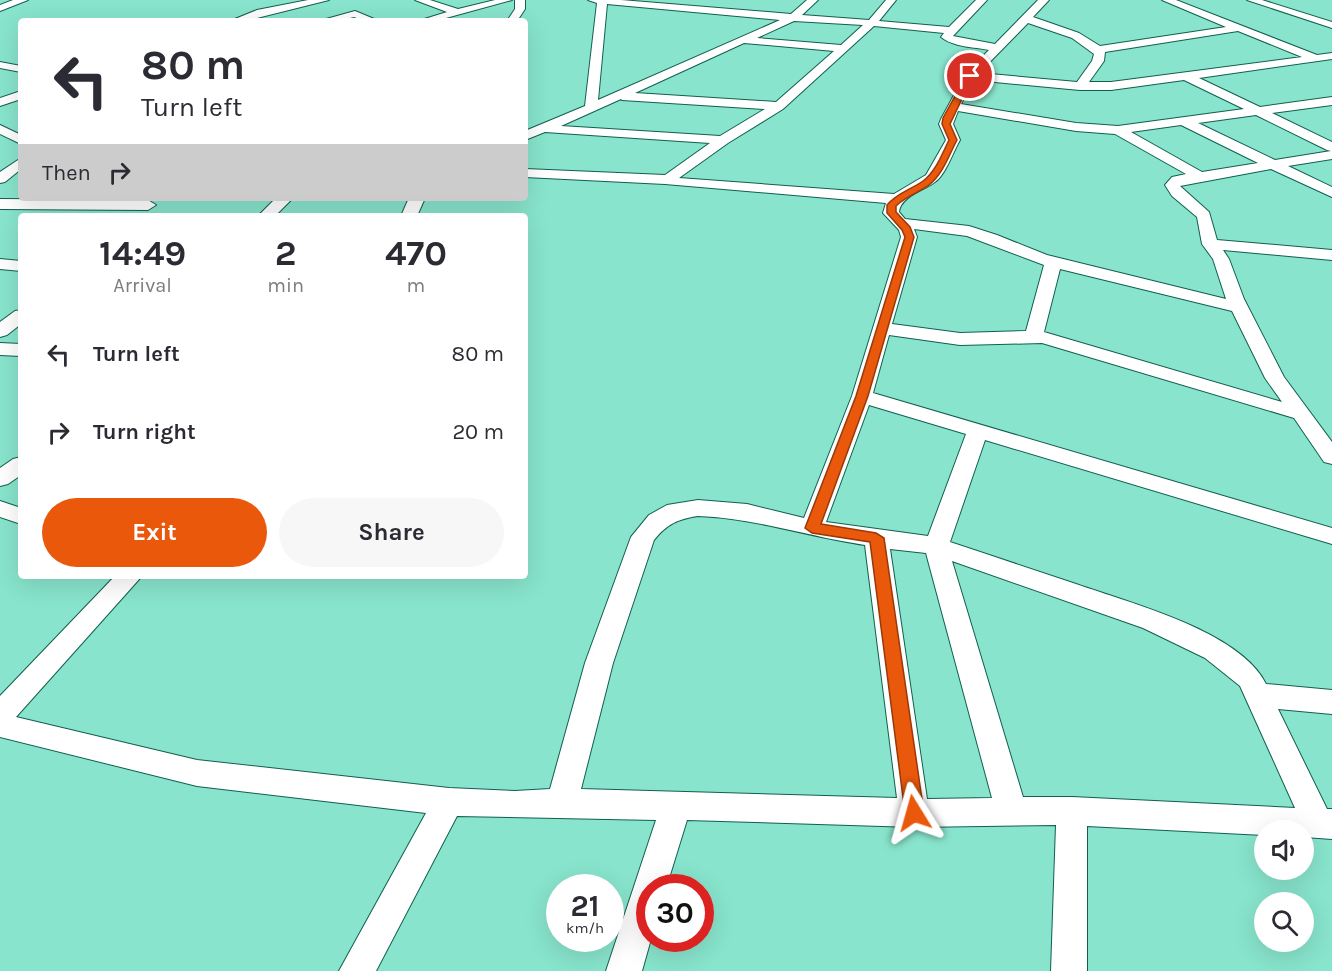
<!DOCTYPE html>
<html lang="en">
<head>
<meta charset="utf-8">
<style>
	body { margin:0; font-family:Karla,sans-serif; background:#f7f7f7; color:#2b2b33; height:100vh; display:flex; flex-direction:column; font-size:22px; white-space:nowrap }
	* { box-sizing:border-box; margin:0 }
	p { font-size:20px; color:#7c7c81 }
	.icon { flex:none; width:33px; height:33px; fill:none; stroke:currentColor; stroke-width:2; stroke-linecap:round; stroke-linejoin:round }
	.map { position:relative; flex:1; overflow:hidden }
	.details { position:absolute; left:18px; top:213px; width:510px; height:366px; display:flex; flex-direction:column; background:#fff; border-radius:6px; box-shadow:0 6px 24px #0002 }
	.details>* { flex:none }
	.top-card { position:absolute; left:18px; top:18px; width:510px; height:183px; border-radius:6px; box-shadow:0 6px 24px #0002; background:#fff; color:#2b2b33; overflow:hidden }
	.tools { position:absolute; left:1254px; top:820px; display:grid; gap:12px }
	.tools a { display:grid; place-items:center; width:60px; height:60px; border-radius:50%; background:#fff; box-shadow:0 6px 24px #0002; font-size:30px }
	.speed { position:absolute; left:546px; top:874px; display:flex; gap:12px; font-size:30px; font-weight:700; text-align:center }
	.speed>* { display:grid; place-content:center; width:78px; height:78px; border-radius:50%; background:#fff; box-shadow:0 6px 24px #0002; line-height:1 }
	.speed small { font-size:15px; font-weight:400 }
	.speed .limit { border:9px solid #d22; background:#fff; color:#111 }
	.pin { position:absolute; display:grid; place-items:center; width:51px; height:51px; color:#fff; margin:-26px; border:3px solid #fff; border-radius:50%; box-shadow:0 2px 6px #0007 }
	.me { position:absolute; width:66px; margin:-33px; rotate:352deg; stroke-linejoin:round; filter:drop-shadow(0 0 4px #0008) }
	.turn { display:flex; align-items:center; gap:21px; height:126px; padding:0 24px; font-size:27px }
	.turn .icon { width:78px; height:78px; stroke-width:2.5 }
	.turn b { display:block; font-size:42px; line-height:51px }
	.then { display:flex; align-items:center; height:57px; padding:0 24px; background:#0003; gap:12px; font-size:22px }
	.eta { display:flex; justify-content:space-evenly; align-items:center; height:102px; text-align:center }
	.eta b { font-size:36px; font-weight:700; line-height:42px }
	.cta { display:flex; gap:12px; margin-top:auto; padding:12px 24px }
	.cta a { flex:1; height:69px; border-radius:36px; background:#ea580c; color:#fff; font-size:24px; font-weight:700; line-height:69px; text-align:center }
	.cta a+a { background:#f7f7f7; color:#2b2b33 }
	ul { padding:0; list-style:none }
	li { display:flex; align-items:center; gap:18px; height:78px; padding:0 24px }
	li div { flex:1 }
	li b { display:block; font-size:22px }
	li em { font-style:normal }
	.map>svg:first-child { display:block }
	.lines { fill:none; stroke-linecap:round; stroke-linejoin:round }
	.street-casing { stroke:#115f4f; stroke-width:2 }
	.street { fill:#fff; fill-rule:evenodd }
	.route { fill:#ea580c; stroke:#983908; stroke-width:1.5 }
</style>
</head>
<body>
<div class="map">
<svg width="1332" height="971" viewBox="0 0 1332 971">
	<rect width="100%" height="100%" fill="#88e4cc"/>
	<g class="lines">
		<g class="street-casing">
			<g id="street">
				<path d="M13 0H28L0 11V5Z"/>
				<path d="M308 0H329L245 21H230L257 10Z"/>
				<path d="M415 0H430L458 9 495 0H512L435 21H418L447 12Z"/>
				<path d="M515 0H525V9L517 21H507L515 9Z"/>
				<path d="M588 0H621L791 14 807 0H818L802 15 869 20 886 0H896L879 21 949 27 976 0H987L953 36 995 44 1038 0H1049L1033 17 1079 33 1100 46 1226 27 1162 0H1176L1317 55 1332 53V59L1199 78 1260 107 1332 97V105L1272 113 1332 142V159L1288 166 1332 187V197L1271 169 1180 186 1209 212 1217 240 1332 250V260L1223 250 1229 259 1244 299 1284 377 1332 442V464L1324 462 1294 418 1042 343 960 345 889 335 873 393 1332 528V544L985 440 950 542C992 556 1034 570 1076 584 1130 603 1240 631 1266 684L1332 690V714L1278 709 1327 809H1332V839L1304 837V831H1264V835L1087 826V971H1051L1056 825 914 827 687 820 666 888H650V939H651L642 971H606L656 820 457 816 376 971H339L426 813 197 786 0 737V696L115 576H142L16 717 197 760 449 788 515 791 550 789 585 663 631 537 649 515 667 505 698 500 747 504 804 518 852 396 901 237 899 230 883 213 886 203 665 184 525 177V169L665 175 710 143 545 132 525 140V131L585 106 597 3ZM607 4 780 20 598 100ZM794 21 863 25 841 45 757 38ZM1028 23 1072 38 1094 54 1092 61 1077 82 979 73ZM874 26 944 33 941 37C953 47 974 47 989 50L966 73 941 119 939 124 946 140 926 175 894 194 679 178 728 143 783 109ZM1238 31 1302 57 1111 82H1089L1104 61 1105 52ZM744 43 834 51 776 102 635 93ZM974 80 1080 90H1111L1184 80 1244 109 1118 126 1076 123 961 104ZM621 99 622 100 765 109 720 136 561 126ZM958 111 1076 131 1115 134 1186 174 1172 177 1165 185 1172 196 1197 217 1202 244 1213 259 1226 299 1047 255 997 235 969 226 905 219 899 212C901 196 923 191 935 182 946 174 953 152 960 140L953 124ZM1256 115 1327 150 1331 151 1275 160 1198 123ZM1181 125 1258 163 1202 172 1131 132ZM914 229 967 236 1044 265 1026 331 960 333 892 324 917 237ZM1060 269 1232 311 1265 378 1282 402 1044 332ZM869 405 966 434 928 536 826 522ZM698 516C755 518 809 537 865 545L897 798 581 789 613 663 654 540C667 524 678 519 698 516ZM890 549 926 553 992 798 927 799ZM952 561 1143 628 1205 658 1240 686 1295 808 1072 797H1023Z"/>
				<path d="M1247 0H1262L1332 22V28Z"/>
				<path d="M355 11 379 21H364L354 17 338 21H319Z"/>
				<path d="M0 62 21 66V72L0 68Z"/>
				<path d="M21 91V99L0 106V98Z"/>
				<path d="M0 125 21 135V144L0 134Z"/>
				<path d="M21 158V169L5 182 0 183V172Z"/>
				<path d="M276 198H293L275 216H258Z"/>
				<path d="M409 198H425L417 216H401Z"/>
				<path d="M0 199 148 200 156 205 148 210 0 209Z"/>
				<path d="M0 259 21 261V271L0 269Z"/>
				<path d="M21 310V324L7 335 0 337V322L15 311Z"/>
				<path d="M0 343 21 344V356L0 355Z"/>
				<path d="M21 457V475L8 484 0 486V468L13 459Z"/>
				<path d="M0 501 21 508V524L0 517Z"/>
			</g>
		</g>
		<use href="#street" class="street"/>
	</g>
	<path class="route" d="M970 74 973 76 950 124 957 140C949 155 943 174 929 185 918 193 906 196 896 206V212L910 227 914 237 868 396 821 524 876 533 884 538 924 813 921 819 914 822 908 819 905 813 870 542 812 533 805 528 856 396 905 237 902 230 887 213V205C897 193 910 190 923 181 936 171 942 154 949 140L942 124 943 118 966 76Z"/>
</svg>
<div class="tools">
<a><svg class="icon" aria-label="sound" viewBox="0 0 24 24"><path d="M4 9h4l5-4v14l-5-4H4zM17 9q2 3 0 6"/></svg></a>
<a><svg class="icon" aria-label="search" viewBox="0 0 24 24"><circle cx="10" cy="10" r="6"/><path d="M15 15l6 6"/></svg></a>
</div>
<div class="speed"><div>21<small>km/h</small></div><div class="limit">30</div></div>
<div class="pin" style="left:970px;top:76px;background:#d93025"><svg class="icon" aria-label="arrive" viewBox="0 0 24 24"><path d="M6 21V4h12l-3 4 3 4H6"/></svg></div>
<svg class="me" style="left:914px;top:813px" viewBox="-20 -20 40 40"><path d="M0-17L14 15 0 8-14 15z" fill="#ea580c" stroke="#fff" stroke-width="4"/></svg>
<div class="top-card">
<div class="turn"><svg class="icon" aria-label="left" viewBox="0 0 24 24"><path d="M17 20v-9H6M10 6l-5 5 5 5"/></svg><div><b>80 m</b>Turn left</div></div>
<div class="then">Then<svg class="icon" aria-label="right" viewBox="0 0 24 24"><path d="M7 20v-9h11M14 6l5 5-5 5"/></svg></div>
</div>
<section class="details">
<div class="eta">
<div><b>14:49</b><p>Arrival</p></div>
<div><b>2</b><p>min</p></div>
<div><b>470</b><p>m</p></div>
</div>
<ul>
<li><svg class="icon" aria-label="left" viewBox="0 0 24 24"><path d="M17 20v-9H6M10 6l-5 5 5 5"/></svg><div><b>Turn left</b></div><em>80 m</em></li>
<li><svg class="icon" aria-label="right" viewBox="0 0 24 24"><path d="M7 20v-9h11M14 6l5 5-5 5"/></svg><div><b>Turn right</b></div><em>20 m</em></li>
</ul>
<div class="cta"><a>Exit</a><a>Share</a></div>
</section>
</div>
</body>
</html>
